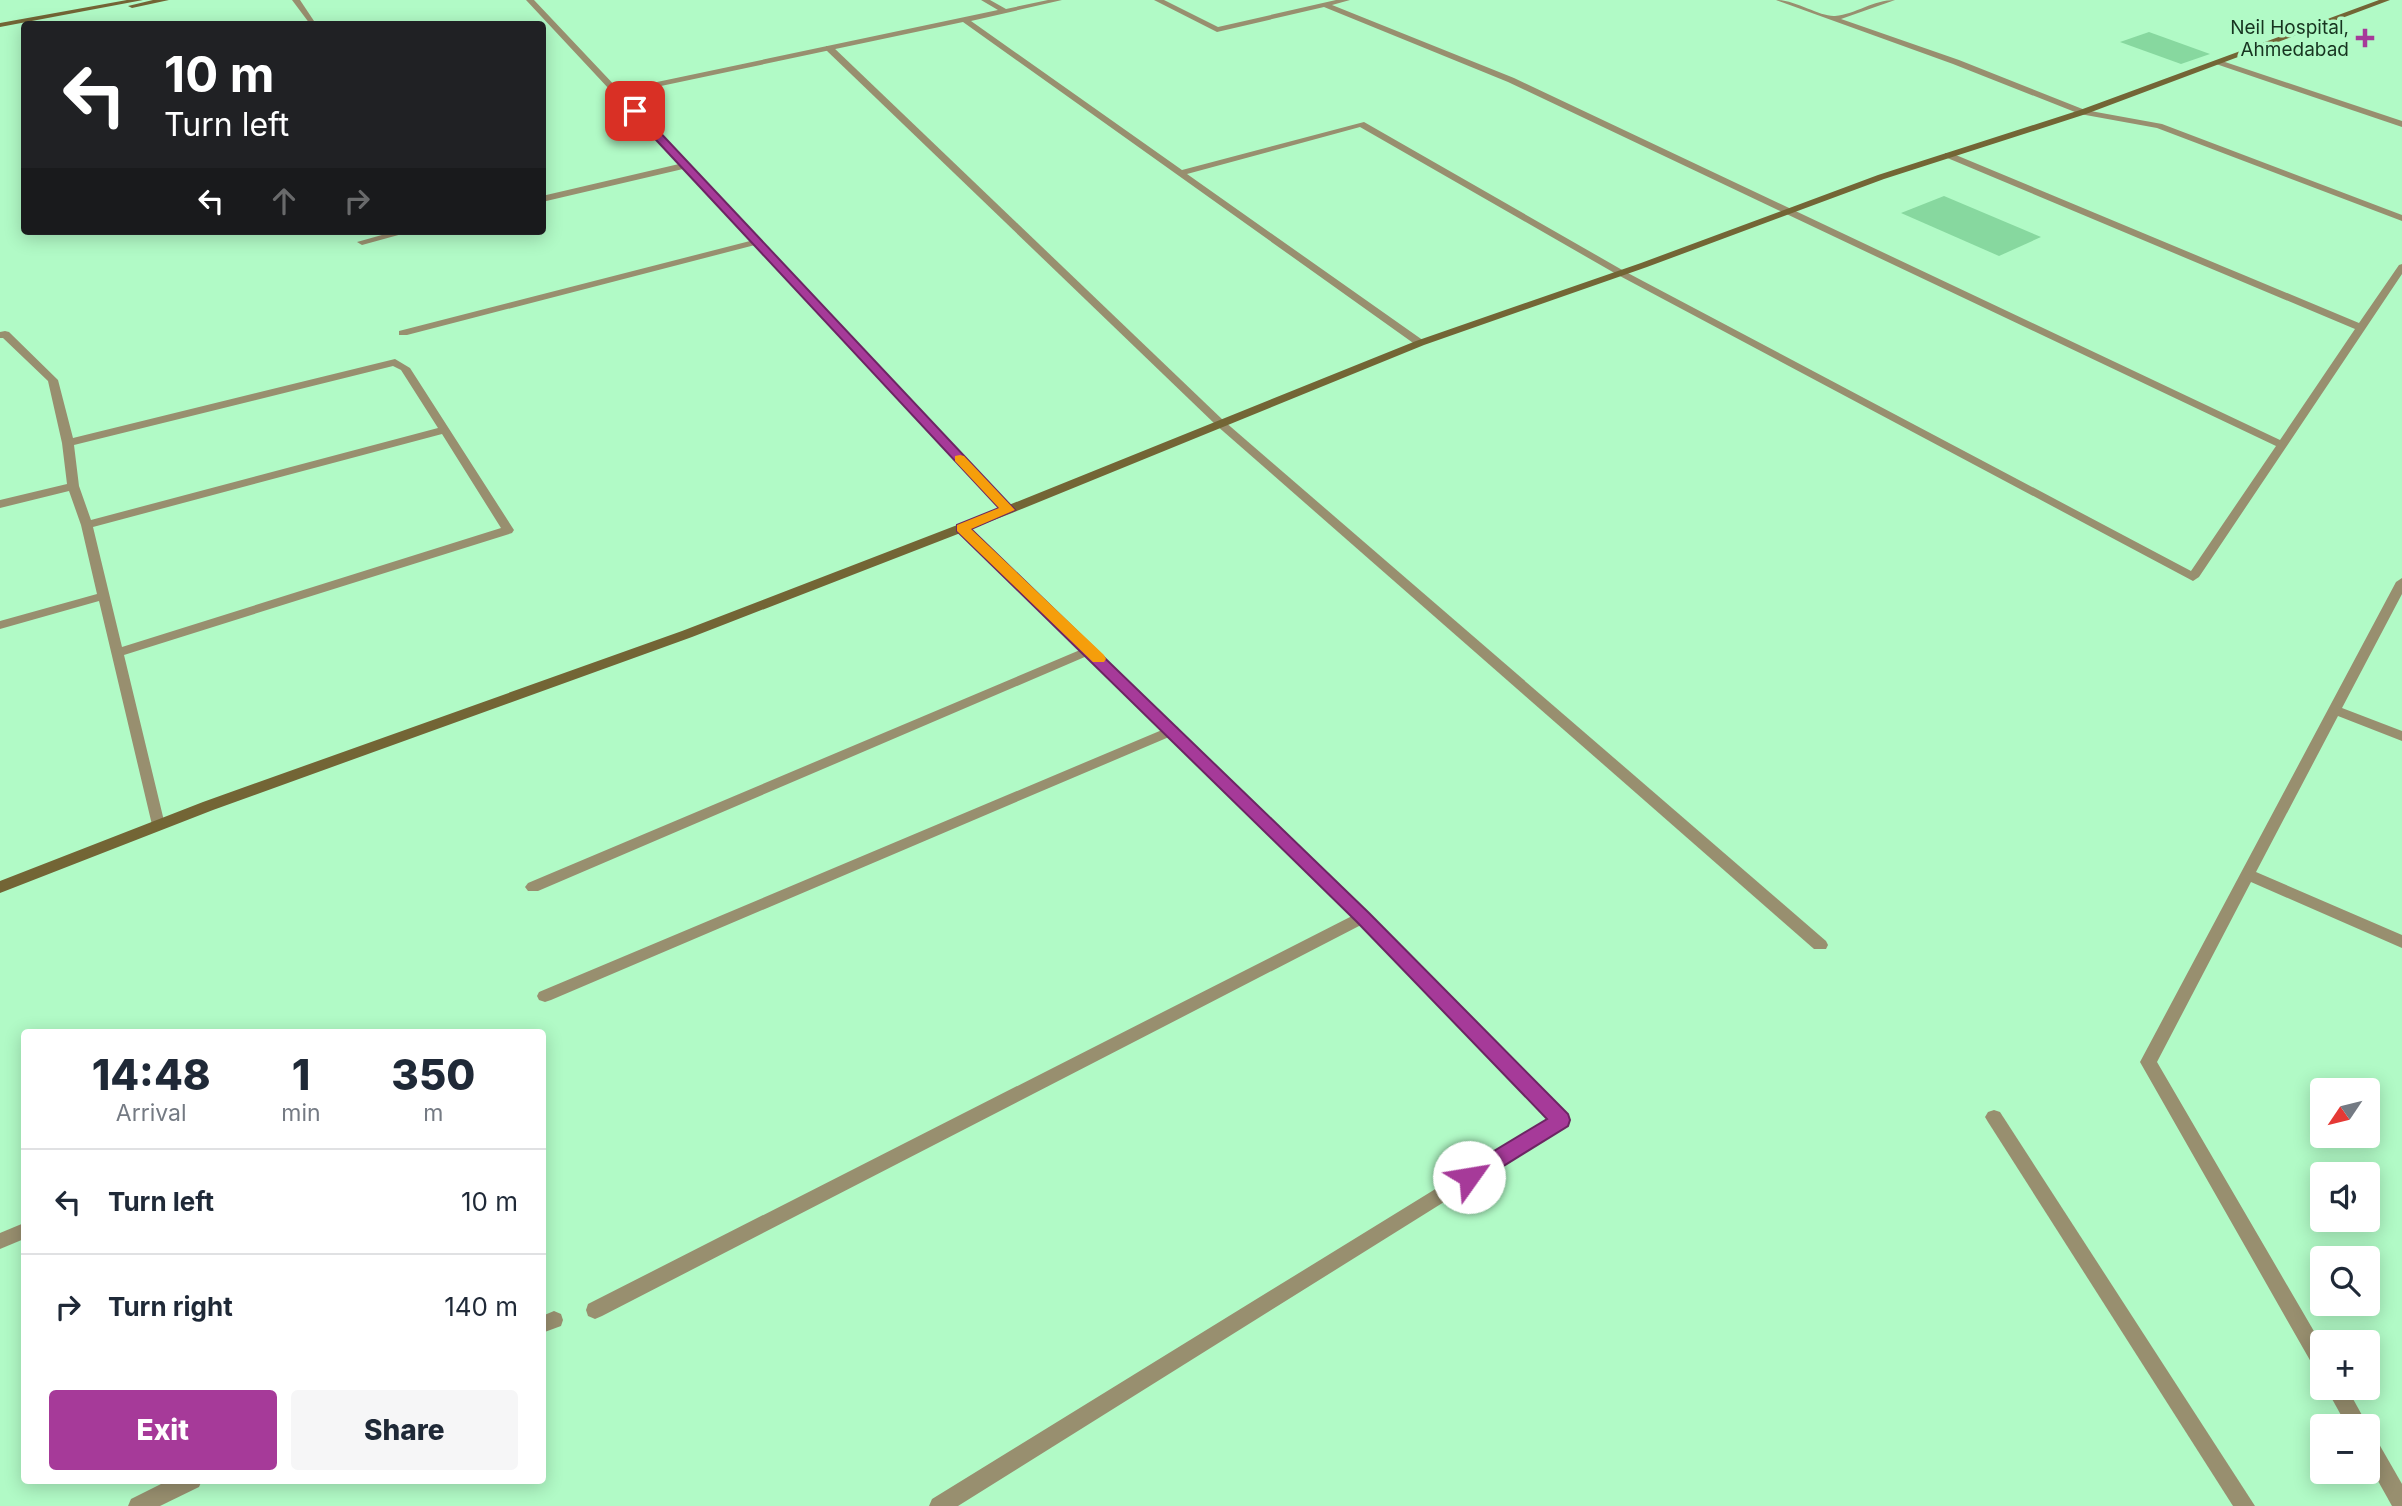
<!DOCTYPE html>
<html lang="en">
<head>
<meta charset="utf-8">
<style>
	body { margin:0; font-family:Inter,sans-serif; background:#f6f6f7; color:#1f2937; height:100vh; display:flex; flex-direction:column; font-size:26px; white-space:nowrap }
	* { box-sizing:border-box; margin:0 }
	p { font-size:23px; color:#747a83 }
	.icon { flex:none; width:38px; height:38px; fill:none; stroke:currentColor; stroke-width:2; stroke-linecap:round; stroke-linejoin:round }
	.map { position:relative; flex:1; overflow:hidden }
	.side { position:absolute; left:21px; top:1029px; width:525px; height:455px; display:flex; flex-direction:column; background:#fff; border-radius:7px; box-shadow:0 4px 18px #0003 }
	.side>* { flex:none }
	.top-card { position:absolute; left:21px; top:21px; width:525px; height:214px; border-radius:7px; box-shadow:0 4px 18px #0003; background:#202124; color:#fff; overflow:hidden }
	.needle { width:46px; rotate:235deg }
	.tools { position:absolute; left:2310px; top:1078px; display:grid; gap:14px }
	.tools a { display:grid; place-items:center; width:70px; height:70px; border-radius:7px; background:#fff; box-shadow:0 4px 18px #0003; font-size:35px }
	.pin { position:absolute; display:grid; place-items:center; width:60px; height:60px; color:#fff; margin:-30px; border-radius:14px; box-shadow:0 4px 10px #0006 }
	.me { position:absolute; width:77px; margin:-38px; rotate:58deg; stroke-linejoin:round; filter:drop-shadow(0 0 5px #0008) }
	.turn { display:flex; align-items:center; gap:24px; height:147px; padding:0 28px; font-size:32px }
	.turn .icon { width:91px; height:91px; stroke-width:2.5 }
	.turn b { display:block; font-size:49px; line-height:60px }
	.lanes { display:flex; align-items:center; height:66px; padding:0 28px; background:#0003; justify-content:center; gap:35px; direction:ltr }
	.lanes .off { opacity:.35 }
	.eta { display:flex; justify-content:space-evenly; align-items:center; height:119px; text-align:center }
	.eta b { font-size:42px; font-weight:800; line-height:49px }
	.button { display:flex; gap:14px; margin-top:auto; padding:14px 28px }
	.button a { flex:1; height:80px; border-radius:7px; background:#a63a99; color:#fff; font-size:28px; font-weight:800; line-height:80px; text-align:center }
	.button a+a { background:#f6f6f7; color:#1f2937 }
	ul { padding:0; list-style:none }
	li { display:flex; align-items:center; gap:21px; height:105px; padding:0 28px; border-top:2px solid #e0e1e3 }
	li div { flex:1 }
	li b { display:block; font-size:26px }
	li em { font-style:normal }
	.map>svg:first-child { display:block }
	.green { fill:#87d89f }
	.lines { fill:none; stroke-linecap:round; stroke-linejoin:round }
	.lane { fill:#988f6f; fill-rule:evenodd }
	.street { fill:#988f6f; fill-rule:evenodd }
	.secondary { fill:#736535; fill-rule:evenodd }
	.route { fill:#a63a99; stroke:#6c2663; stroke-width:2 }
	.slow { fill:#f59e0b }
	.poi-dot { fill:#a63a99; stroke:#b1fac6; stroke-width:2.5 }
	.labels { text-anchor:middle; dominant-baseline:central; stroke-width:7; stroke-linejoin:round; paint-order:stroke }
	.far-poi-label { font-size:19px; fill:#173420; stroke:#b1fac6; text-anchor:end }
</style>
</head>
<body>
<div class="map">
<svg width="2402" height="1506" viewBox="0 0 2402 1506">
	<rect width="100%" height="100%" fill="#b1fac6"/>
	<g class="green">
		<path d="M2149 32 2210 54 2181 64 2120 42Z"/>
		<path d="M1944 196 2041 237 1999 256 1901 213Z"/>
	</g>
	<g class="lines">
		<g class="lane">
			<path d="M826 46H832L1224 421V425H1216L826 50Z"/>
			<path d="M1994 1110 2000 1112 2255 1506H2233L1988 1122 1985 1117 1988 1112Z"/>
		</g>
		<g class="street">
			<path d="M292 0H300L316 24H310Z"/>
			<path d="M526 0H534L619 90 998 10 981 0H990L1006 9 1048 0H1062L971 21 1182 170 1364 122 1624 271 2191 571 2276 446 1508 82 1324 7 1217 32 1154 0H1164L1218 27 1336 0H1350L1332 5 1514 78 2280 440 2355 329 1945 157V153H1951L2359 323 2399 265 2402 264V274L2199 577 2193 581 1618 275 1360 127 1187 174 1424 341V345H1416L963 22 623 94 1012 507 1014 510 1008 514 1004 513 755 245 407 335H399V331L750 241 683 169 542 202V196L679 164Z"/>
			<path d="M1776 0C1796 0 1820 17 1835 16 1856 14 1873 0 1895 0L1841 19 1959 60 2085 110 2162 124 2402 215V221L2157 128 2080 114 1953 64Z"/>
			<path d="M2219 60 2402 121V127L2216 64 2215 62Z"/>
			<path d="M396 231H413L362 245 357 242Z"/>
			<path d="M5 331 9 332 58 380 73 438 395 359 410 368 514 530 512 533 124 655 165 825 163 829H153L99 601 0 629V621L97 594 81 525 69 491 0 508V500L67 484 62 443 48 381 3 338H0V332ZM393 366 401 370 438 428 91 520 79 486 74 445ZM442 434 501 528 122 647 93 527Z"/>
			<path d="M1220 420 1224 421 1826 941 1828 945 1826 949H1814L1216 425 1214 423Z"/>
			<path d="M962 524 966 525 1174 726 1178 727 1179 731 1368 913 1570 1120 1567 1125 958 1506H929L932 1499 1549 1119 1361 925 602 1316 595 1319 588 1316 586 1310 588 1304 1352 916 1169 737 551 1000 545 1002 539 1000 537 996 539 992 1162 730 1087 656 538 891H528L525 887 528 883 1080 650 958 531 956 528 958 525Z"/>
			<path d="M2402 578V594L2342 708 2402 731V741L2338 716 2256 872 2402 935V948L2251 882 2157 1062 2322 1345V1372L2315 1369 2140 1062 2396 582Z"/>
			<path d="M24 1223V1239L0 1249V1233Z"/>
			<path d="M554 1311 561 1314 563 1320 561 1326 542 1333V1316Z"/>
			<path d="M2326 1388H2347L2368 1426H2347Z"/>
			<path d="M2368 1434 2375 1437 2402 1484V1506H2392L2368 1463Z"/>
			<path d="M169 1480H202L199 1487 160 1506H128L131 1499Z"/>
		</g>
		<g class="secondary">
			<path d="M127 0H143L0 27V23Z"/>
			<path d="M153 0H169L132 8 128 6Z"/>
			<path d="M2379 0H2390L2086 114 1884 179 1647 267 1424 345 1012 513 692 637 213 810 0 893V881L203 802 682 631 1004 507 1416 341 1641 263 1878 175 2080 110Z"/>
		</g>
	</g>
	<path class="route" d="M631 109H638L1015 510 971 529 1369 913 1568 1114 1570 1120 1568 1126 1476 1183 1469 1186 1461 1183 1459 1177 1461 1171 1547 1119 1357 922 957 531V525L999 508 631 113Z"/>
	<path class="slow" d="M960 455 964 456 1015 510 971 529 1104 655 1106 659 1104 662H1093L957 531V525L999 508 955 461V456Z"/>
	<path class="poi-dot" d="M2361.5 27.5h7v7h7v7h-7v7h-7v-7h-7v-7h7z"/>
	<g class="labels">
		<g class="far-poi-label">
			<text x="2349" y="27">Neil Hospital,<tspan x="2349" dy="22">Ahmedabad</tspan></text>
		</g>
	</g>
</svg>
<div class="tools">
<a><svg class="needle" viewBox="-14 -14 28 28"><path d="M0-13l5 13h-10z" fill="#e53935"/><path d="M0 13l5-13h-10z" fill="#747a83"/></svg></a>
<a><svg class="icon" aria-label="sound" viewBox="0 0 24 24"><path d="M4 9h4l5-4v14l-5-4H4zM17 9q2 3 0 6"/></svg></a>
<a><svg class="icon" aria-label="search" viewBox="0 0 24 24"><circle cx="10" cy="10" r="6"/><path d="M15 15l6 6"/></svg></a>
<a>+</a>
<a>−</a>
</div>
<div class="pin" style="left:635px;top:111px;background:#d93025"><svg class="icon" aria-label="arrive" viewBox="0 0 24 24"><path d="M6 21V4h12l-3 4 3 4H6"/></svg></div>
<svg class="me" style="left:1469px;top:1177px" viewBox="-20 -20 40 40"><circle r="19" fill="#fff"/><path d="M0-13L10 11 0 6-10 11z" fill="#a63a99"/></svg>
<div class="top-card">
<div class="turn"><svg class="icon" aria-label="left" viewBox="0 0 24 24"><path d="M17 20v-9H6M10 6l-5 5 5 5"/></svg><div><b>10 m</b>Turn left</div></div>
<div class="lanes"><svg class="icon" aria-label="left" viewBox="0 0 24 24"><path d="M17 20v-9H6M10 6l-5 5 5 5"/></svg><svg class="icon off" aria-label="ahead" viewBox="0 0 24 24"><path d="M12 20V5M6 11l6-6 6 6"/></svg><svg class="icon off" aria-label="right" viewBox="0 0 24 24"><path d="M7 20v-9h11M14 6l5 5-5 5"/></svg></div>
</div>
<section class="side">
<div class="eta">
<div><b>14:48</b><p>Arrival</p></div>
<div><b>1</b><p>min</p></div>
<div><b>350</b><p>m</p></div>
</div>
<ul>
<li><svg class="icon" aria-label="left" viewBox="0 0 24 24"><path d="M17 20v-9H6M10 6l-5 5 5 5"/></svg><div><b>Turn left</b></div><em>10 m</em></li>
<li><svg class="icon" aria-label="right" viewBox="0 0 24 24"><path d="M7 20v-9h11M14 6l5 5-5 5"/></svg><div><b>Turn right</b></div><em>140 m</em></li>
</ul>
<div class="button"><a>Exit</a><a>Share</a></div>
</section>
</div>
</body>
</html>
